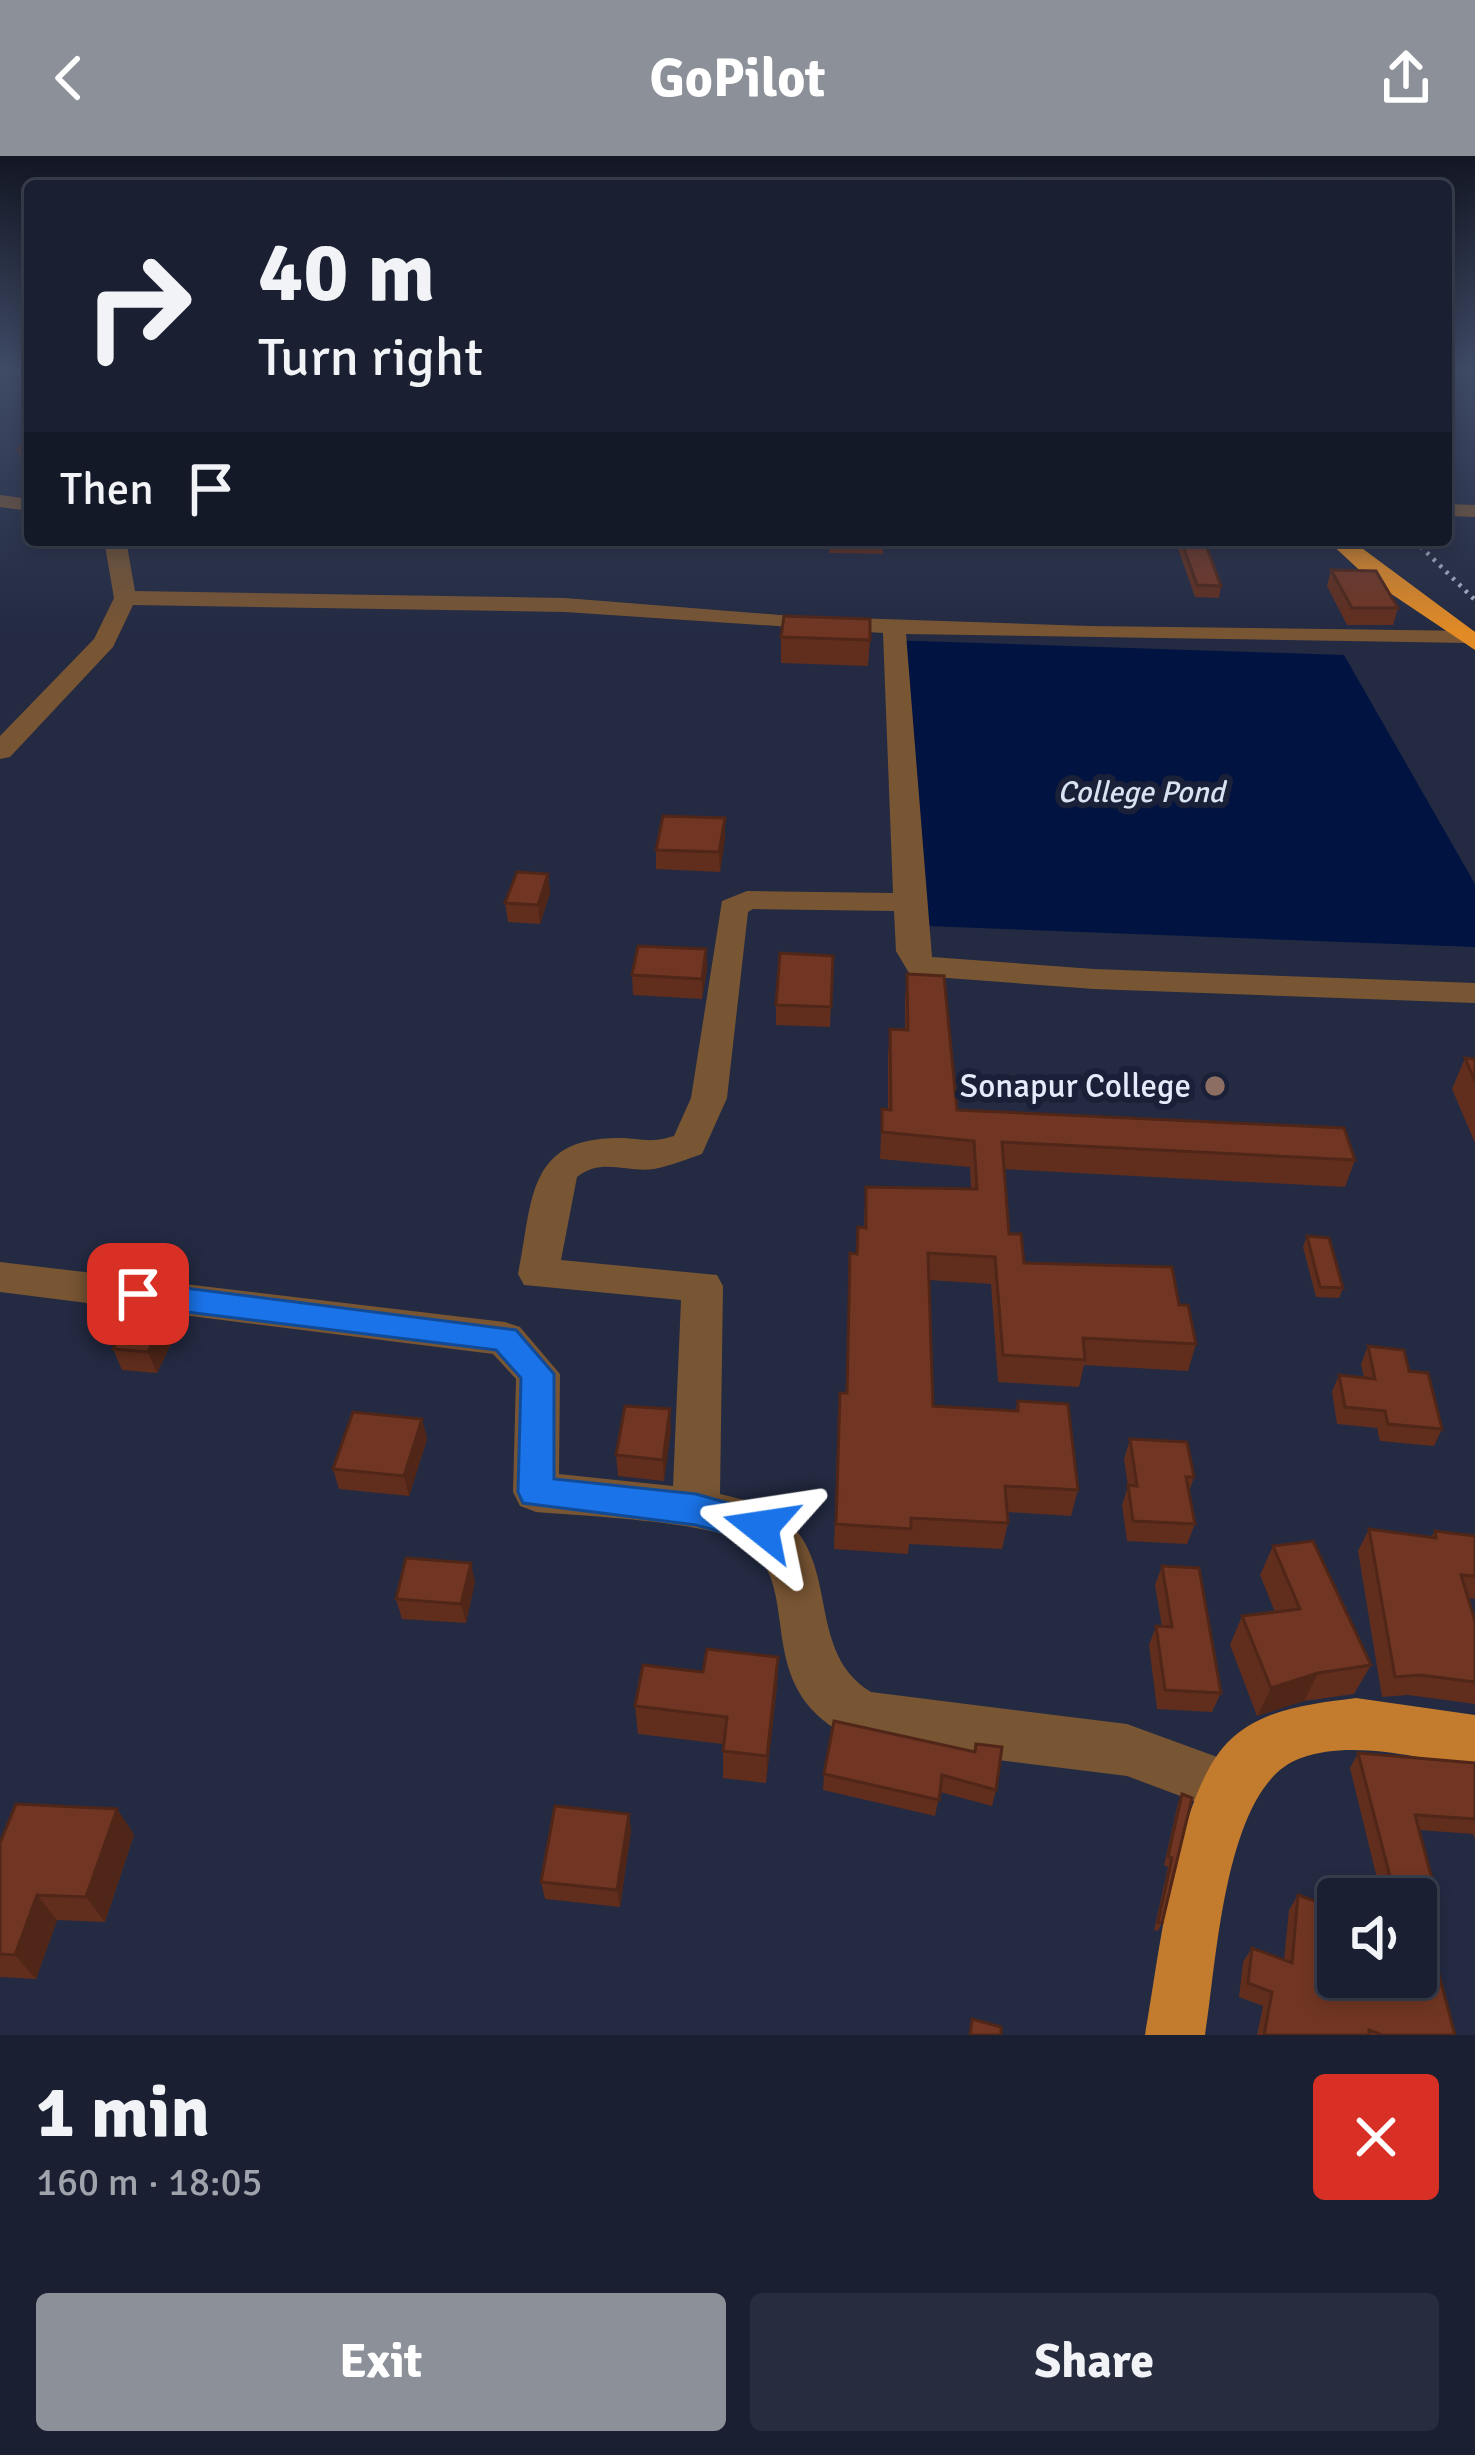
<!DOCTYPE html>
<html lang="en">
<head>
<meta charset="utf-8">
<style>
	body { margin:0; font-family:Signika,sans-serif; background:#272d3e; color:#f1f3f6; height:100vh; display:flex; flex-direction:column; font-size:45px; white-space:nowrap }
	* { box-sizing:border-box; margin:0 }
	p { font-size:39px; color:#9fa3ac }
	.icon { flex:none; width:66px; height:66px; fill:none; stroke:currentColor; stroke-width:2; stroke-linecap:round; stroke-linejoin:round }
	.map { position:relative; height:1879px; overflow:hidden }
	.details { display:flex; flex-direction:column; background:#1a2032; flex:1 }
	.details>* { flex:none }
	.hud { position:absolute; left:24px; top:24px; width:1428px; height:366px; border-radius:12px; box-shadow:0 6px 18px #0003,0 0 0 3px #383e4d; background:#1a2032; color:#f1f3f6; overflow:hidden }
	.controls { position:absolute; left:1317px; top:1722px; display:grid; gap:24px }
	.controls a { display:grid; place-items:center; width:120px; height:120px; border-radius:12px; background:#1a2032; box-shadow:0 6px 18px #0003,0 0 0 3px #383e4d; font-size:60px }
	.pin { position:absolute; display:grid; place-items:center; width:102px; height:102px; color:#fff; margin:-51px; border-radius:24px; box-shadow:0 6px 18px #0006 }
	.me { position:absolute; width:132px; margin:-66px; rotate:285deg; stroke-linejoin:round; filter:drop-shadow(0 0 9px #0008) }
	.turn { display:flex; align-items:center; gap:42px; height:252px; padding:0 36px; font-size:54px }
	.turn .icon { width:156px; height:156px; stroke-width:2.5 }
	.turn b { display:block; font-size:84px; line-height:102px }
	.then { display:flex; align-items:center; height:114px; padding:0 36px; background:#0003; gap:24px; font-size:45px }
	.round { display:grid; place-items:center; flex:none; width:126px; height:126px; border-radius:12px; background:#272d3e }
	.head { display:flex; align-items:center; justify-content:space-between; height:204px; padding:0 36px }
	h1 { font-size:72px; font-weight:700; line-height:90px }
	.action { display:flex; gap:24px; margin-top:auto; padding:24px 36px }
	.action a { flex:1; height:138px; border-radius:12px; background:#8c9099; color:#fff; font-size:48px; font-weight:700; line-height:138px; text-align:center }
	.action a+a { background:#272d3e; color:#f1f3f6 }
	header { display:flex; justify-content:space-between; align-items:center; height:156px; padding:0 36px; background:#8c9099; color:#fff; font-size:54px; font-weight:700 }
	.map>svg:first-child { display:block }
	.water { fill:#011340 }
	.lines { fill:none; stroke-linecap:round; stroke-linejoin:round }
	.minor { fill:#785533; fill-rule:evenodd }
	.major { fill:#c37b2e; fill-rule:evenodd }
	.highway { fill:#e18a26; fill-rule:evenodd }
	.rail { stroke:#adb3c6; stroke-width:4.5; stroke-dasharray:3 6; stroke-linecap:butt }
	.wall { fill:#612e1e }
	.shaded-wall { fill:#4f2618 }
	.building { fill:#713623; stroke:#4f2618; stroke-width:3 }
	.route { fill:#1a73e8; stroke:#114b97; stroke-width:3 }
	.education-dot { fill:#8d6e63; stroke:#1a2037; stroke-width:4.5 }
	.labels { text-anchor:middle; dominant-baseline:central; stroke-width:12; stroke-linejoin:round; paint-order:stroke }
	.far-water-label { font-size:30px; font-style:italic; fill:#d9e2f1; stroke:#1a2037 }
	.poi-label { font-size:33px; fill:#e6ebfc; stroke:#1a2037; text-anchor:end }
</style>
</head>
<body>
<header><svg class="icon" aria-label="back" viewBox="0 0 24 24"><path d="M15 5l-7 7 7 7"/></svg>GoPilot<svg class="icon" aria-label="share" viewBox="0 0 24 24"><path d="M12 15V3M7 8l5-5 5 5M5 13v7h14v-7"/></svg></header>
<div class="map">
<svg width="1475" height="1879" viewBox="0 0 1475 1879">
	<rect width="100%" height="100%" fill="#232a42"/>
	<path class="water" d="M885 484 1344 499 1475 728V791L901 769Z"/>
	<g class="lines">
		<g class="minor">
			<path d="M0 339 30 343V355L0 351Z"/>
			<path d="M1446 348 1475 349V361L1446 360Z"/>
			<path d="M104 384H126L135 435 565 442 793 460 1089 470 1475 475V485L1468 487 906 478 932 801 1094 813 1475 827V847L1094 833 921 820 909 817 896 795 894 755 753 753 748 756 727 942 702 998C687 1003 670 1010 654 1013 627 1017 602 1001 577 1021L561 1104 717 1119 723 1130 720 1338C739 1343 764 1347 781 1360 842 1405 804 1495 871 1536L1127 1568 1250 1613 1258 1632 1250 1651 1231 1659 1127 1620 863 1587C743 1538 808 1435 747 1389 716 1365 580 1360 536 1356L520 1350 513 1336 516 1223 493 1198 0 1136V1106L505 1166 520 1171 560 1218 559 1318 673 1330 681 1144 524 1129 518 1118C533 1047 525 982 618 982 642 982 648 988 674 980L691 942 722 745 747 735 893 737 883 477 565 456 133 449 113 491 10 601 0 603V580L94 483 114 442Z"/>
		</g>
		<path class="major" d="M1356 1542 1475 1559V1611C1421 1603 1354 1583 1301 1602 1224 1628 1217 1807 1205 1879H1145C1159 1803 1175 1642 1227 1587 1261 1552 1311 1548 1356 1542Z"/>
		<path class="highway" d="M1327 384H1351L1475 476V494L1369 423Z"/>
		<path class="rail" d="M1414 384 1475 444"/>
	</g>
	<g class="wall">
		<path d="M30 284V323H27L18 293Z"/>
		<path d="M829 384H884L883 398 829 397Z"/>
		<path d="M1175 384H1204L1221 430 1219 442 1195 441Z"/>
		<path d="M1331 414 1398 452 1393 469H1347L1327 430Z"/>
		<path d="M781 481 870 484 868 510 781 507Z"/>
		<path d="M725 681 720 716 656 713V694Z"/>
		<path d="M548 718 550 737 540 768 508 766 505 747Z"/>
		<path d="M706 793 707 813 702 843 633 839 632 819Z"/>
		<path d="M833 800 830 871 776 869V849Z"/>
		<path d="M907 818 957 954 1355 1004 1345 1031 1004 1013 1009 1078 1024 1107 1179 1149 1196 1188 1188 1215 1084 1209 1079 1231 998 1226 991 1128 929 1124 933 1250 1015 1255 1018 1245 1078 1334 1071 1360 1007 1356 1008 1367 1002 1393 909 1388 908 1398 834 1393 838 1264 840 1237H846L850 1097H856L858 1071H864L866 1031 971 1033 970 1011 880 1003 882 953 888 954V899L890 873 905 874V844Z"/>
		<path d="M1465 902 1475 903V987L1452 933Z"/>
		<path d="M1307 1080 1343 1132 1339 1142 1316 1141 1303 1091Z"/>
		<path d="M176 1177 157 1217 122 1214 113 1193Z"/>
		<path d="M1368 1190 1409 1215 1442 1273 1434 1290 1380 1285 1377 1272 1337 1268 1332 1236 1339 1219 1364 1222 1361 1208Z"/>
		<path d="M422 1263 427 1283 409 1340 339 1333 333 1313Z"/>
		<path d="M671 1273 664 1325 618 1320 616 1299Z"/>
		<path d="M1130 1283 1194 1321 1189 1336 1195 1368 1187 1388 1127 1385 1122 1349 1128 1330 1124 1303Z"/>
		<path d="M1369 1373 1431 1381 1435 1375 1475 1380V1443L1468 1442 1475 1465V1548L1408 1539 1382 1541 1358 1395Z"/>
		<path d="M1273 1390 1371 1509 1354 1538 1304 1545 1257 1560 1230 1489 1242 1460 1275 1456 1260 1419Z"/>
		<path d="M1162 1410 1221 1537 1212 1556 1157 1553 1149 1489 1156 1470 1162 1471 1155 1429Z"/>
		<path d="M475 1426 466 1467 402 1463 396 1443Z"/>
		<path d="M778 1501 777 1530 766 1627 723 1622V1588L638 1578 635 1550 703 1516Z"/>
		<path d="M975 1596 996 1634 992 1650 940 1636 935 1660 823 1634 824 1618Z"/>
		<path d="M1358 1597 1475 1607V1683L1473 1678 1419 1674 1436 1738 1425 1751H1416V1743H1382L1350 1612Z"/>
		<path d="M1182 1638 1162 1767 1158 1775 1154 1774 1168 1711 1164 1709 1178 1647Z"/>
		<path d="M117 1653 134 1679 105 1766 57 1764 36 1823 0 1821V1687Z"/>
		<path d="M629 1658 631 1675 620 1751 545 1743 541 1726Z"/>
		<path d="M1298 1739 1455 1879H1257L1263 1850 1239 1841 1243 1806 1252 1792 1284 1804 1289 1754Z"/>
	</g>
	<g class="shaded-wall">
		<path d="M725 662V681L720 716 719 696Z"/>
		<path d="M548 718 550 737 540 768 538 749Z"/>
		<path d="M706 793 707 813 702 843V823Z"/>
		<path d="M168 1156 176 1177 157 1217 148 1196Z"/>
		<path d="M670 1253 671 1273 664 1325 663 1304Z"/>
		<path d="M422 1263 427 1283 409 1340 404 1320Z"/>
		<path d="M471 1407 475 1426 466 1467 461 1448Z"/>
		<path d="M778 1501 777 1530 766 1627 767 1600Z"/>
		<path d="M1318 1517 1304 1545 1257 1560 1271 1532Z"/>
		<path d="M117 1653 134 1679 105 1766 86 1741Z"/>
		<path d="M629 1658 631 1675 620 1751 617 1734Z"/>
		<path d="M37 1739 57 1764 36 1823 15 1799Z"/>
	</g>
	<g class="building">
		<path d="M30 284V294L18 293Z"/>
		<path d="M829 384H884V387L829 385Z"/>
		<path d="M1181 384H1204L1221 430 1197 429Z"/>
		<path d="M1331 414 1376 415 1398 452H1352Z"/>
		<path d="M784 460 870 463V484L781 481Z"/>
		<path d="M663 660 725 662 719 696 656 694Z"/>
		<path d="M517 716 548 718 538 749 505 747Z"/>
		<path d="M638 790 706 793 702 823 632 819Z"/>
		<path d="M780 797 833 800 831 851 776 849Z"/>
		<path d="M907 818 944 820 957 954 1344 972 1355 1004 1002 986 1009 1078H1021L1024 1107 1172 1111 1179 1149H1188L1196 1188 1083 1182 1085 1204 1003 1199 995 1101 928 1097 933 1250 1018 1255V1245L1068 1248 1078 1334 1005 1330 1008 1367 911 1362V1373L836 1368 840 1237H847L850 1097 857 1098 858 1071 866 1072V1031L977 1033 974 985 882 976V953L891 954 890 873 908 874Z"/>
		<path d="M1465 902 1475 903V925Z"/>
		<path d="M1307 1080 1329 1082 1343 1132 1320 1131Z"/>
		<path d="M134 1153 168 1156 148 1196 113 1193Z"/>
		<path d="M1368 1190 1404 1194 1409 1215 1428 1217 1442 1273 1388 1268 1385 1255 1345 1251 1339 1219 1375 1223Z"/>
		<path d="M625 1250 670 1253 663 1304 616 1299Z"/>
		<path d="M353 1256 422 1263 404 1320 333 1313Z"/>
		<path d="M1130 1283 1187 1286 1194 1321H1186L1195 1368 1133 1365 1128 1329 1137 1330Z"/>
		<path d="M1369 1373 1436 1382 1435 1375 1475 1380V1420L1461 1419 1475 1465V1526L1420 1519 1395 1521Z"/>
		<path d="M1313 1385 1371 1509 1318 1517 1271 1532 1242 1460 1300 1453 1273 1390Z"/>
		<path d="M406 1402 471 1407 461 1448 396 1443Z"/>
		<path d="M1162 1410 1199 1412 1221 1537 1165 1534 1156 1470 1172 1471Z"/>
		<path d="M707 1493 778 1501 767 1600 723 1595 727 1561 635 1550 643 1509 703 1516Z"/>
		<path d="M834 1565 975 1596 976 1588 1002 1591 996 1634 942 1619 939 1644 824 1618Z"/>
		<path d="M1358 1597 1475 1607V1663L1415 1659 1436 1738 1394 1736Z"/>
		<path d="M1182 1638 1192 1642 1162 1767 1158 1766 1172 1702 1168 1700Z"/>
		<path d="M16 1648 117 1653 86 1741 37 1739 15 1799 0 1798V1687Z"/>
		<path d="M555 1650 629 1658 617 1734 541 1726Z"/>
		<path d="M1298 1739 1338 1753V1821H1416V1768L1426 1770 1455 1879H1382L1369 1874V1879H1264L1272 1836 1248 1827 1252 1792 1292 1807Z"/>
		<path d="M972 1863 1001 1871V1879H970Z"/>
	</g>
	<linearGradient id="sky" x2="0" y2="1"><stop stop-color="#131724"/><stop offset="0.45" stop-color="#3f4a65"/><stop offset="1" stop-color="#3f4a65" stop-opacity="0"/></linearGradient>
	<rect width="1475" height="475" fill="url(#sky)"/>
	<path class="route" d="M138 1126 516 1174 554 1218V1323L696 1338 774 1360 779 1371 774 1382 761 1387 696 1369 523 1347 518 1336 521 1222 496 1194 138 1150 127 1146 122 1138 127 1129Z"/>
	<circle class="education-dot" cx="1215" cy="930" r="12"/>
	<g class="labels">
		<g class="far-water-label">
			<text x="1141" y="636">College Pond</text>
		</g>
		<g class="poi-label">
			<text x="1191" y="930">Sonapur College</text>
		</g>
	</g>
</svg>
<div class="controls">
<a><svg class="icon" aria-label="sound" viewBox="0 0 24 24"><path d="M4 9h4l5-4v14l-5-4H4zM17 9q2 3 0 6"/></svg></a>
</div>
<div class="pin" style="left:138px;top:1138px;background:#d93025"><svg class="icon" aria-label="arrive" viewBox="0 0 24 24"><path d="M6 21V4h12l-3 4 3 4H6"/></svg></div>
<svg class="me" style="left:761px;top:1371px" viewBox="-20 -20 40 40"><path d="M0-17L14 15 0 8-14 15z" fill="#1a73e8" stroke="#fff" stroke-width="4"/></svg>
<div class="hud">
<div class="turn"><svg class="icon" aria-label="right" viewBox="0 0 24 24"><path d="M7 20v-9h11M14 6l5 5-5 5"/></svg><div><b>40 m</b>Turn right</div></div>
<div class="then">Then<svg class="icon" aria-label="arrive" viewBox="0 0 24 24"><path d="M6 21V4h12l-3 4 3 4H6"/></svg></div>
</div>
</div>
<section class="details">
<div class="head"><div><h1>1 min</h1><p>160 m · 18:05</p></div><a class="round" style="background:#d93025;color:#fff"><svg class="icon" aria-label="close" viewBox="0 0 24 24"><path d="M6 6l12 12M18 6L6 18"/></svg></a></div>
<div class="action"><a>Exit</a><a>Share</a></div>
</section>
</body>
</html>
